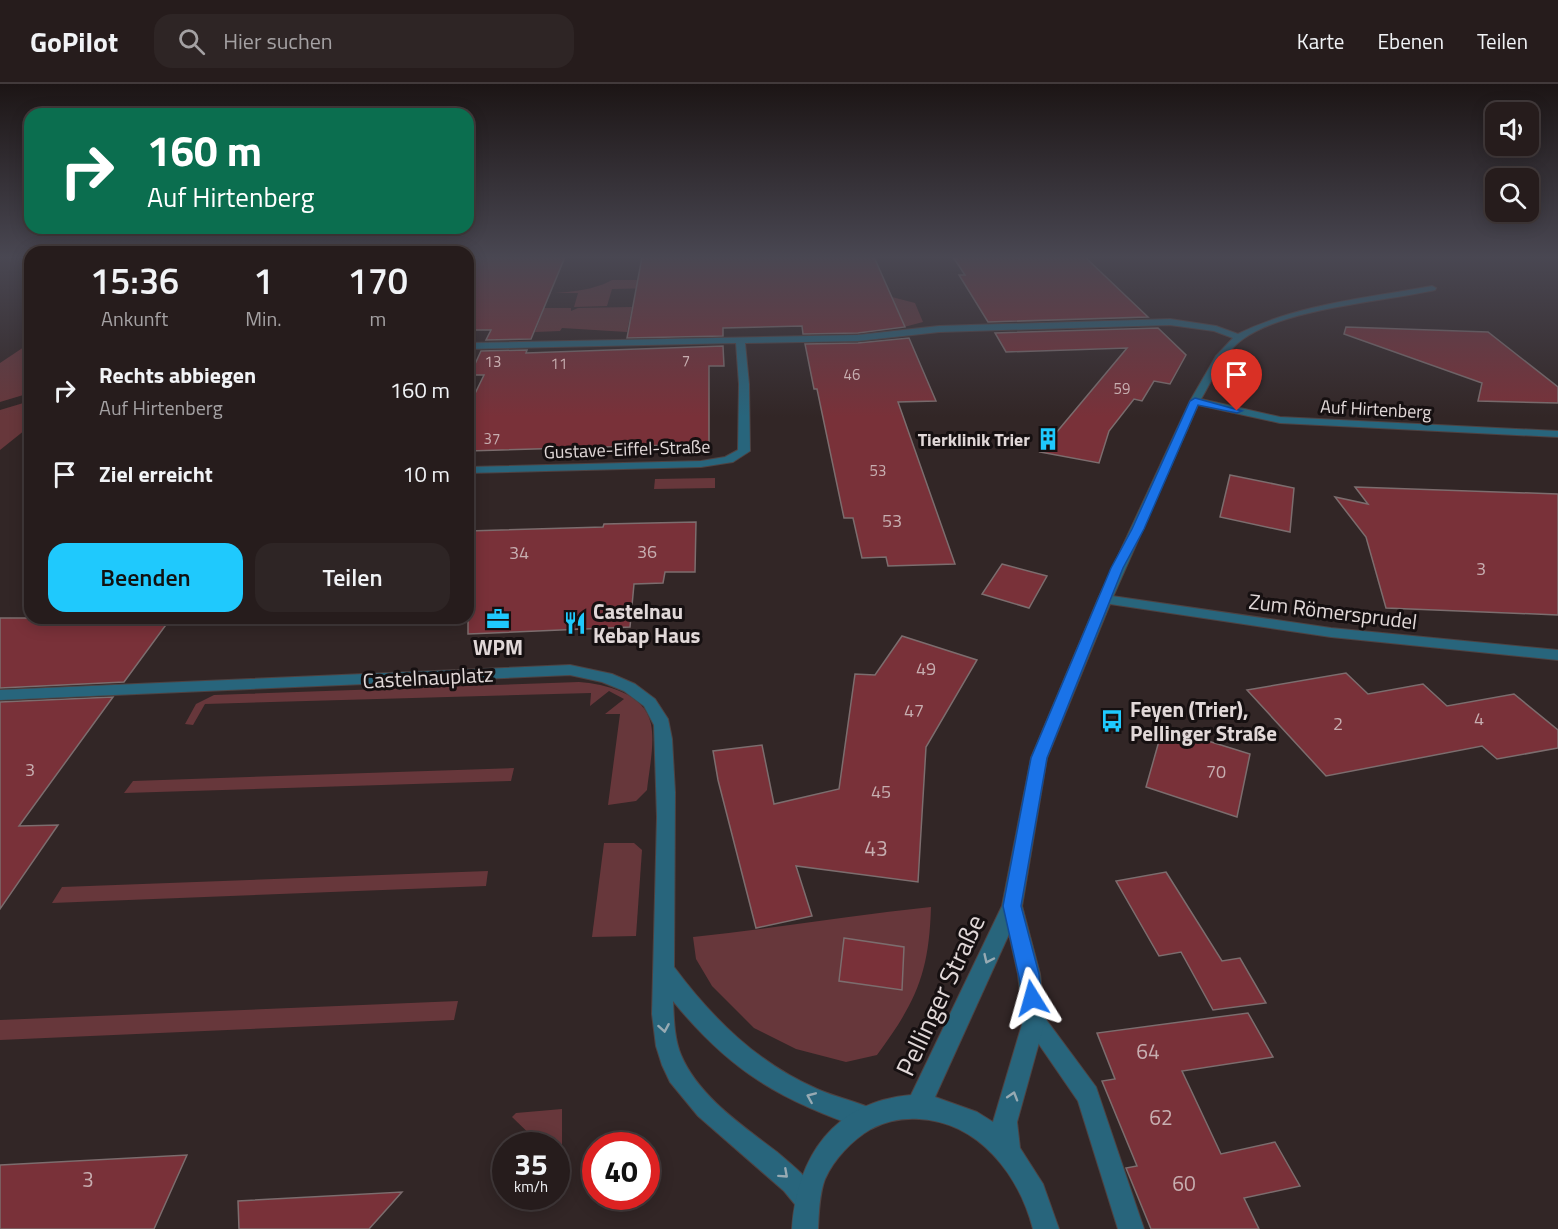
<!DOCTYPE html>
<html lang="de">
<head>
<meta charset="utf-8">
<style>
	body { margin:0; font-family:"Titillium Web",sans-serif; background:#2e2525; color:#f1f3f6; height:100vh; display:flex; flex-direction:column; font-size:22px; white-space:nowrap }
	* { box-sizing:border-box; margin:0 }
	p { font-size:20px; color:#a4a1a3 }
	.icon { flex:none; width:33px; height:33px; fill:none; stroke:currentColor; stroke-width:2; stroke-linecap:round; stroke-linejoin:round }
	.map { position:relative; flex:1; overflow:hidden }
	.details { position:absolute; left:24px; top:162px; width:450px; height:378px; display:flex; flex-direction:column; background:#261c1c; border-radius:18px; box-shadow:0 3px 15px #0003,0 0 0 2px #423a3b }
	.details>* { flex:none }
	.hud { position:absolute; left:24px; top:24px; width:450px; height:126px; border-radius:18px; box-shadow:0 3px 15px #0003,0 0 0 2px #423a3b; background:#0b6e4f; color:#fff; overflow:hidden }
	.fabs { position:absolute; left:1485px; top:18px; display:grid; gap:12px }
	.fabs a { display:grid; place-items:center; width:54px; height:54px; border-radius:12px; background:#261c1c; box-shadow:0 3px 15px #0003,0 0 0 2px #423a3b; font-size:30px }
	.speed { position:absolute; left:492px; top:1048px; display:flex; gap:12px; font-size:30px; font-weight:700; text-align:center }
	.speed>* { display:grid; place-content:center; width:78px; height:78px; border-radius:50%; background:#261c1c; box-shadow:0 3px 15px #0003,0 0 0 2px #423a3b; line-height:1 }
	.speed small { font-size:15px; font-weight:400 }
	.speed .limit { border:9px solid #d22; background:#fff; color:#111 }
	.pin { position:absolute; display:grid; place-items:center; width:51px; height:51px; color:#fff; margin:-62px -26px; border-radius:50% 50% 50% 0; rotate:-45deg; box-shadow:0 0 6px #0007 }
	.pin .icon { rotate:45deg }
	.me { position:absolute; width:66px; margin:-33px; rotate:352deg; stroke-linejoin:round; filter:drop-shadow(0 0 4px #0008) }
	.turn { display:flex; align-items:center; gap:21px; height:126px; padding:0 24px; font-size:27px }
	.turn .icon { width:78px; height:78px; stroke-width:2.5 }
	.turn b { display:block; font-size:42px; line-height:51px }
	.eta { display:flex; justify-content:space-evenly; align-items:center; height:102px; text-align:center }
	.eta b { font-size:36px; font-weight:600; line-height:42px }
	.primary-button { display:flex; gap:12px; margin-top:auto; padding:12px 24px }
	.primary-button a { flex:1; height:69px; border-radius:18px; background:#1fc9fd; color:#111; font-size:24px; font-weight:600; line-height:69px; text-align:center }
	.primary-button a+a { background:#2e2525; color:#f1f3f6 }
	ul { padding:0; list-style:none }
	li { display:flex; align-items:center; gap:18px; height:84px; padding:0 24px }
	li div { flex:1 }
	li b { display:block; font-size:22px }
	li em { font-style:normal }
	header { display:flex; align-items:center; gap:36px; box-sizing:border-box; height:84px; padding:0 30px; background:#261c1c; border-bottom:2px solid #423a3b }
	header strong { font-size:28px }
	nav { display:flex; gap:33px; margin-inline-start:auto; font-size:21px }
	.search { width:420px; height:54px; background:#2e2525; display:flex; align-items:center; gap:15px; box-sizing:border-box; padding:0 21px; border-radius:18px; color:#a4a1a3; font-size:22px }
	.map>svg:first-child { display:block }
	.green { fill:#67373b }
	.building { fill:#793139; stroke:#7c6d6e; stroke-width:1.5 }
	.lines { fill:none; stroke-linecap:round; stroke-linejoin:round }
	.minor-casing { stroke:#4e4242; stroke-width:2 }
	.tertiary-casing { stroke:#4e4242; stroke-width:2 }
	.minor { fill:#28657c; fill-rule:evenodd }
	.tertiary { fill:#28657c; fill-rule:evenodd }
	.oneway { stroke:#97aab3 }
	.route { fill:#1a73e8; stroke:#114b97; stroke-width:1.5 }
	.labels { text-anchor:middle; dominant-baseline:central; stroke-width:6; stroke-linejoin:round; paint-order:stroke }
	.far-number-label { font-size:15px; fill:#c7aeb0 }
	.far-street-label { font-size:18px; fill:#e1d8d8; stroke:#161011 }
	.far-poi-label { font-size:18px; font-weight:bold; fill:#e1d8d8; stroke:#161011; text-anchor:end }
	.number-label { font-size:18px; fill:#c7aeb0 }
	.poi-label { font-size:21px; font-weight:bold; fill:#e1d8d8; stroke:#161011; text-anchor:start }
	.street-label { font-size:21px; fill:#e1d8d8; stroke:#161011 }
	.near-number-label { font-size:21px; fill:#c7aeb0 }
	.near-street-label { font-size:26px; fill:#e1d8d8; stroke:#161011 }
</style>
</head>
<body>
<header>
<strong>GoPilot</strong>
<div class="search"><svg class="icon" aria-label="search" viewBox="0 0 24 24"><circle cx="10" cy="10" r="6"/><path d="M15 15l6 6"/></svg>Hier suchen</div>
<nav><a>Karte</a><a>Ebenen</a><a>Teilen</a></nav>
</header>
<div class="map">
<svg width="1558" height="1145" viewBox="0 0 1558 1145">
	<rect width="100%" height="100%" fill="#322626"/>
	<g class="green">
		<path d="M612 196H649L695 203 612 205 607 222 574 223 578 209H468C506 209 580 215 612 196Z"/>
		<path d="M888 212 915 219 923 238 904 243 894 218H890Z"/>
		<path d="M632 223 627 248 562 244 560 247 535 248 544 224H571V227L578 224Z"/>
		<path d="M30 259V309L0 318V279Z"/>
		<path d="M30 317V342L0 366V326Z"/>
		<path d="M715 394V404L654 405 655 395Z"/>
		<path d="M579 598C605 600 645 609 651 640 655 660 649 686 647 706L636 717 608 721 620 630H605L624 615 609 607 590 622 591 609 205 620 193 641 185 640 196 620 214 611Z"/>
		<path d="M514 684 511 697 124 709 133 697Z"/>
		<path d="M604 759H634L642 766 636 852 592 853Z"/>
		<path d="M488 787 486 802 52 819 62 803Z"/>
		<path d="M931 823C929 890 916 918 877 971L846 978 796 965 754 944 712 902 696 875 693 853C773 845 852 831 931 823Z"/>
		<path d="M458 917 454 936 0 956V936Z"/>
		<path d="M562 1025V1063L557 1068 556 1062H538L540 1060 512 1033 516 1029Z"/>
	</g>
	<g class="building">
		<path d="M468 173H565L531 255 486 256 491 246H468Z"/>
		<path d="M642 173H874L905 243 858 249 803 250 802 242 723 244V252L627 254Z"/>
		<path d="M953 173H1085L1148 233 988 238 959 191H965Z"/>
		<path d="M1346 243 1488 248 1558 303V319L1478 317 1482 299 1344 250Z"/>
		<path d="M1158 244 1186 271 1170 300 1154 297 1142 317 1134 315 1109 347 1099 379 1040 368 1127 264 1006 268 995 249Z"/>
		<path d="M909 254 936 317 898 318 955 480 888 482 886 473 862 474 853 434H844L817 305H814L805 260 858 259Z"/>
		<path d="M723 262 724 282H709V360L468 367V324L484 291H470L481 267 527 266 526 269Z"/>
		<path d="M1230 391 1294 404 1290 448 1220 433Z"/>
		<path d="M1355 403 1558 410V531L1386 524 1366 453 1335 413 1368 420Z"/>
		<path d="M696 438 695 488H665L663 499 634 500 630 543 468 550V447L603 443 604 440Z"/>
		<path d="M1002 480 1047 492 1029 524 982 510Z"/>
		<path d="M0 534H171L124 598 0 604Z"/>
		<path d="M902 552 977 576 926 663 918 798 796 782 812 832 756 844 718 696 713 667 762 661 774 720 839 705 855 590 875 591Z"/>
		<path d="M1346 589 1368 610 1423 600 1447 622 1514 610 1558 646V664L1497 675 1482 662 1326 692 1247 606Z"/>
		<path d="M113 613 19 742 58 741 0 825V618Z"/>
		<path d="M1163 643 1250 670 1237 733 1146 703Z"/>
		<path d="M1166 788 1222 877 1240 874 1266 919 1213 926 1181 868 1159 872 1116 797Z"/>
		<path d="M844 854 904 863 902 906 839 897Z"/>
		<path d="M1248 929 1273 973 1182 987 1221 1070 1275 1058 1300 1102 1244 1114 1259 1145H1151L1126 1084 1137 1082 1102 997 1115 995 1097 949Z"/>
		<path d="M187 1071 154 1145H0V1081Z"/>
		<path d="M402 1108 369 1145H239L238 1117Z"/>
	</g>
	<g class="lines">
		<g class="minor-casing">
			<g id="minor">
				<path d="M1432 202 1436 204 1435 206C1382 218 1286 224 1243 255 1223 269 1213 295 1201 315L1280 333 1558 347V353L1280 339 1198 321 1112 515 1105 519 1098 515 1190 317 1216 272 1233 254 1214 247 1170 241 939 248 858 257 745 259 749 300 750 367 733 378 701 383 468 389V383L701 377 725 373 738 366 739 300 736 259 468 265V259L858 251 939 242 1170 235 1216 242 1238 250C1298 220 1367 214 1432 202Z"/>
				<path d="M570 581 612 590 635 600 655 615 668 635 672 655 675 708 674 883C712 934 757 979 817 1005 835 1013 855 1017 873 1025L877 1033 873 1041 865 1045C781 1017 730 987 673 917 674 935 674 954 681 971 698 1012 743 1042 777 1068 793 1082 811 1095 820 1115L816 1124 807 1128 798 1124 784 1107 698 1032 670 998 662 981 656 962 652 930 657 733 654 641 644 622 624 607 602 598 570 591 0 616V606Z"/>
				<path d="M1034 927 1042 930 1096 1003 1144 1145H1118L1078 1017 1023 937 1026 930Z"/>
			</g>
		</g>
		<g class="tertiary-casing">
			<path id="tertiary" d="M1105 511 1331 544 1558 566V576L1331 553 1110 520 1047 674 1022 822 1040 890 1045 937 1017 1038 1020 1064 1043 1100 1059 1145H1033C1019 1091 979 1038 919 1035 903 1034 886 1037 871 1045 852 1056 834 1075 825 1095 819 1111 819 1129 818 1145H792C797 1072 834 1018 911 1011L1002 822 1031 674 1098 515ZM1009 850 1018 890 1023 937 993 1038 977 1028 935 1013Z"/>
		</g>
		<use href="#minor" class="minor"/>
		<use href="#tertiary" class="tertiary"/>
	</g>
	<defs><path id="oneway-chevron" d="M-2-3.5L2.5 0L-2 3.5" fill="none" stroke-width="1.6" stroke-linecap="round" stroke-linejoin="round" transform="scale(1.5)"/></defs>
	<g class="oneway">
		<use href="#oneway-chevron" transform="translate(988 875) rotate(115)"/>
		<use href="#oneway-chevron" transform="translate(664 944) rotate(80)"/>
		<use href="#oneway-chevron" transform="translate(1013 1012) rotate(-73)"/>
		<use href="#oneway-chevron" transform="translate(811 1013) rotate(-157)"/>
		<use href="#oneway-chevron" transform="translate(784 1090) rotate(42)"/>
	</g>
	<linearGradient id="sky" x2="0" y2="1"><stop stop-color="#1c1515"/><stop offset="0.52" stop-color="#494752"/><stop offset="1" stop-color="#494752" stop-opacity="0"/></linearGradient>
	<rect width="1558" height="333" fill="url(#sky)"/>
	<path class="route" d="M1195 314 1242 327 1237 329 1198 321 1144 445 1123 484 1047 674 1021 822 1039 890 1041 914 1039 920 1032 923 1025 920 1003 822 1031 674 1111 484 1132 445 1190 317Z"/>
	<defs>
		<g id="building-bare" transform="scale(1.8)"><path d="M-4-6H4V6H1V3H-1V6H-4ZM-2.5-4.3h1.7v1.8h-1.7ZM.8-4.3h1.7v1.8H.8ZM-2.5-1h1.7V.8h-1.7ZM.8-1h1.7V.8H.8Z" fill="#1fc9fd" stroke="#161011" stroke-width="2.5" paint-order="stroke"/></g>
		<g id="office-bare" transform="scale(1.8)"><path d="M-6-3h4V-5.5h4V-3h4V5H-6ZM-1-4.5V-3h2v-1.5ZM-6 0V1H6V0Z" fill="#1fc9fd" stroke="#161011" stroke-width="2.5" paint-order="stroke"/></g>
		<g id="restaurant-bare" transform="scale(1.8)"><path d="M-5-6h1v4h1v-4h1v4h1v-4h1v5L-1.5 .5V6h-2V.5L-5-1ZM5-6V6H3V1.5H1.5Q1.5-4 5-6Z" fill="#1fc9fd" stroke="#161011" stroke-width="2.5" paint-order="stroke"/></g>
		<g id="bus-bare" transform="scale(1.8)"><path d="M-5-6H5V4H4V6H2V4H-2V6H-4V4H-5ZM-3.5-4V0h7V-4ZM-3.5 1.2v1.5H-2V1.2ZM2 1.2v1.5H3.5V1.2Z" fill="#1fc9fd" stroke="#161011" stroke-width="2.5" paint-order="stroke"/></g>
	</defs>
	<g fill-rule="evenodd">
		<use href="#building-bare" x="1048" y="355"/>
		<use href="#office-bare" x="498" y="535"/>
		<use href="#restaurant-bare" x="575" y="539"/>
		<use href="#bus-bare" x="1112" y="637"/>
	</g>
	<g class="labels">
		<g class="far-number-label">
			<text x="686" y="276">7</text>
			<text x="493" y="277">13</text>
			<text x="559" y="279">11</text>
			<text x="852" y="290">46</text>
			<text x="1122" y="304">59</text>
			<text x="492" y="354">37</text>
			<text x="878" y="386">53</text>
		</g>
		<g class="far-street-label">
			<text transform="translate(1376 325) rotate(3)">Auf Hirtenberg</text>
			<text transform="translate(627 365) rotate(-2)">Gustave-Eiffel-Straße</text>
		</g>
		<g class="far-poi-label">
			<text x="1030" y="355">Tierklinik Trier</text>
		</g>
		<g class="number-label">
			<text x="892" y="436">53</text>
			<text x="647" y="467">36</text>
			<text x="519" y="468">34</text>
			<text x="1481" y="484">3</text>
			<text x="926" y="584">49</text>
			<text x="914" y="626">47</text>
			<text x="1479" y="634">4</text>
			<text x="1338" y="639">2</text>
			<text x="30" y="685">3</text>
			<text x="1216" y="687">70</text>
			<text x="881" y="707">45</text>
		</g>
		<g class="poi-label">
			<text x="593" y="527">Castelnau<tspan x="593" dy="24">Kebap Haus</tspan></text>
			<text x="498" y="563" text-anchor="middle">WPM</text>
			<text x="1130" y="625">Feyen (Trier),<tspan x="1130" dy="24">Pellinger Straße</tspan></text>
		</g>
		<g class="street-label">
			<text transform="translate(1333 527) rotate(7)">Zum Römersprudel</text>
			<text transform="translate(428 593) rotate(-3)">Castelnauplatz</text>
		</g>
		<g class="near-number-label">
			<text x="876" y="764">43</text>
			<text x="1148" y="967">64</text>
			<text x="1161" y="1033">62</text>
			<text x="88" y="1095">3</text>
			<text x="1184" y="1099">60</text>
		</g>
		<g class="near-street-label">
			<text transform="translate(940 911) rotate(-65)">Pellinger Straße</text>
		</g>
	</g>
</svg>
<div class="fabs">
<a><svg class="icon" aria-label="sound" viewBox="0 0 24 24"><path d="M4 9h4l5-4v14l-5-4H4zM17 9q2 3 0 6"/></svg></a>
<a><svg class="icon" aria-label="search" viewBox="0 0 24 24"><circle cx="10" cy="10" r="6"/><path d="M15 15l6 6"/></svg></a>
</div>
<div class="speed"><div>35<small>km/h</small></div><div class="limit">40</div></div>
<div class="pin" style="left:1237px;top:327px;background:#d93025"><svg class="icon" aria-label="arrive" viewBox="0 0 24 24"><path d="M6 21V4h12l-3 4 3 4H6"/></svg></div>
<svg class="me" style="left:1032px;top:914px" viewBox="-20 -20 40 40"><path d="M0-17L14 15 0 8-14 15z" fill="#1a73e8" stroke="#fff" stroke-width="4"/></svg>
<div class="hud">
<div class="turn"><svg class="icon" aria-label="right" viewBox="0 0 24 24"><path d="M7 20v-9h11M14 6l5 5-5 5"/></svg><div><b>160 m</b>Auf Hirtenberg</div></div>
</div>
<section class="details">
<div class="eta">
<div><b>15:36</b><p>Ankunft</p></div>
<div><b>1</b><p>Min.</p></div>
<div><b>170</b><p>m</p></div>
</div>
<ul>
<li><svg class="icon" aria-label="right" viewBox="0 0 24 24"><path d="M7 20v-9h11M14 6l5 5-5 5"/></svg><div><b>Rechts abbiegen</b><p>Auf Hirtenberg</p></div><em>160 m</em></li>
<li><svg class="icon" aria-label="arrive" viewBox="0 0 24 24"><path d="M6 21V4h12l-3 4 3 4H6"/></svg><div><b>Ziel erreicht</b></div><em>10 m</em></li>
</ul>
<div class="primary-button"><a>Beenden</a><a>Teilen</a></div>
</section>
</div>
</body>
</html>
